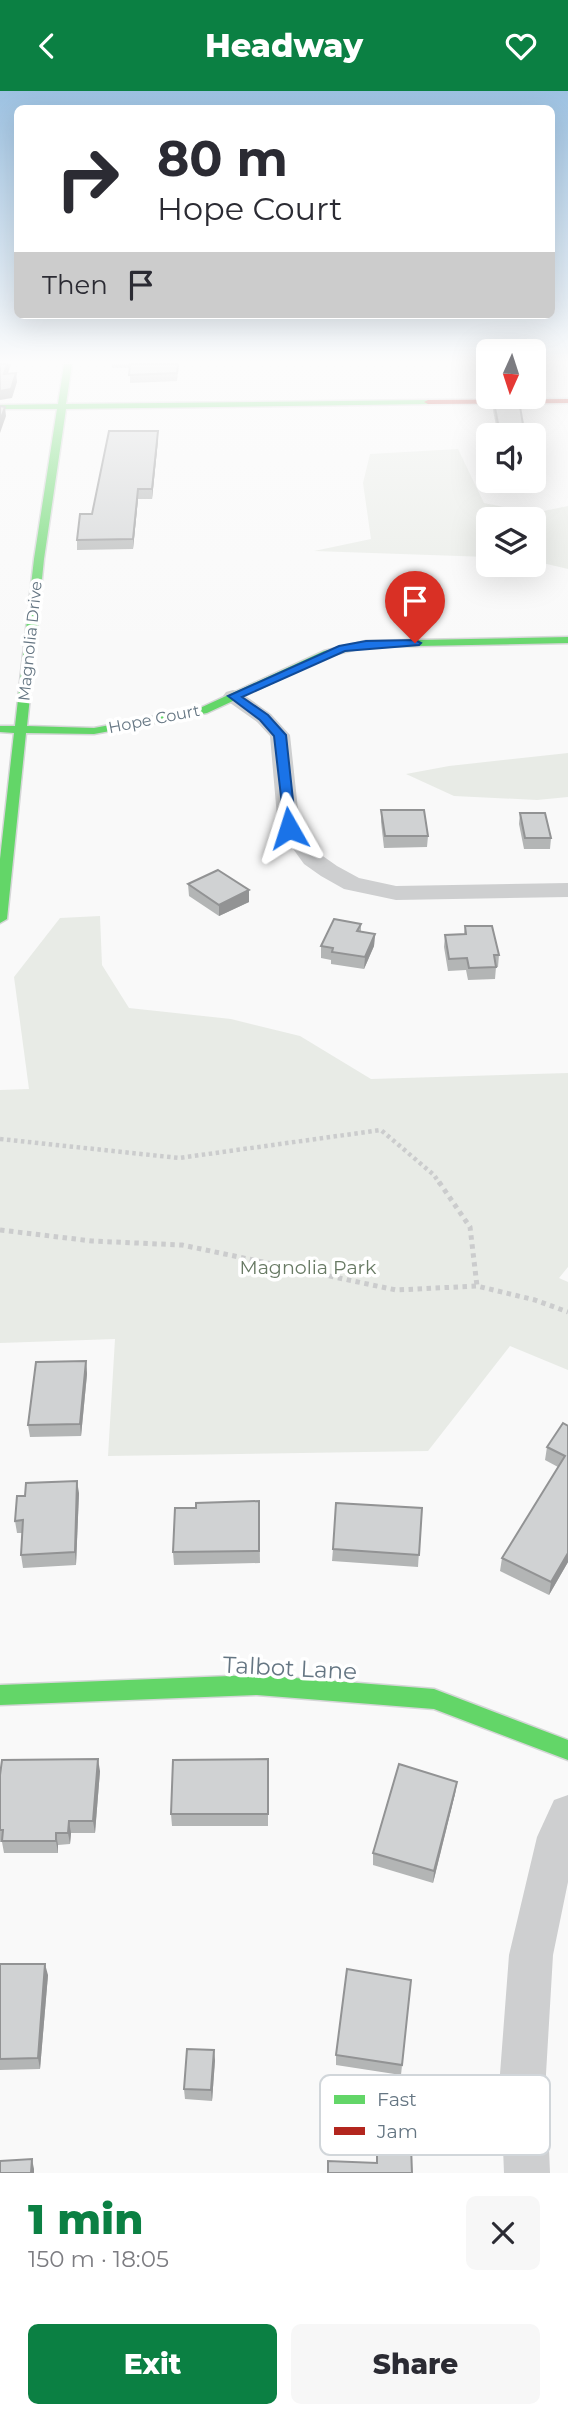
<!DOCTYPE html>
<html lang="en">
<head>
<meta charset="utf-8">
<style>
	body { margin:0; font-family:Montserrat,sans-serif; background:#f7f7f7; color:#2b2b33; height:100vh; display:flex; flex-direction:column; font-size:26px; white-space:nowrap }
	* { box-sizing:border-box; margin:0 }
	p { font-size:23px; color:#7c7c81 }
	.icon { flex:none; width:38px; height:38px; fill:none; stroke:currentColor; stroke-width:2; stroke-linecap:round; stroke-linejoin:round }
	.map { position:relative; height:2082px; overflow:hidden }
	.details { display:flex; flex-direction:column; background:#fff; flex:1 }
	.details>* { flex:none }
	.banner { position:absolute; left:14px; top:14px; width:541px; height:214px; border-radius:10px; box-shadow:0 7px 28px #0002; background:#fff; color:#2b2b33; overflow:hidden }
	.needle { width:46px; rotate:183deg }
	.controls { position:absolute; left:476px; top:248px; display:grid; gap:14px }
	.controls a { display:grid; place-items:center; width:70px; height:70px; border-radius:10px; background:#fff; box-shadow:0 7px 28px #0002; font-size:35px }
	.pin { position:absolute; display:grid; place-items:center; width:60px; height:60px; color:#fff; margin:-72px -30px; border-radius:50% 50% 50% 0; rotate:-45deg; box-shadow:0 0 7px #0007 }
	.pin .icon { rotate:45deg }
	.me { position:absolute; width:77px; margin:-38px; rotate:354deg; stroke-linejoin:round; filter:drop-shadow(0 0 5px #0008) }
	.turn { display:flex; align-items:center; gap:24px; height:147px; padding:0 28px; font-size:32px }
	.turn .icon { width:91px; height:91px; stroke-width:2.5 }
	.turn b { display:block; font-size:49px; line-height:60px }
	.then { display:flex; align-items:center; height:66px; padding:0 28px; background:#0003; gap:14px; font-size:26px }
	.round { display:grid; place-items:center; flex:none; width:74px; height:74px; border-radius:10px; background:#f7f7f7 }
	.headline { display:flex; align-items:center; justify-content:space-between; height:119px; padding:0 28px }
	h1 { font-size:42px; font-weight:800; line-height:52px; color:#0b8043 }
	.primary-button { display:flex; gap:14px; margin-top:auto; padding:14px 28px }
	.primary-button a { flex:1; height:80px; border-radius:10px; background:#0b8043; color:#fff; font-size:28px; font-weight:800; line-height:80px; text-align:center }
	.primary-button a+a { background:#f7f7f7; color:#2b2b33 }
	header { display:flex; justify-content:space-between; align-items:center; height:91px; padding:0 28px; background:#0b8043; color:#fff; font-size:32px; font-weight:800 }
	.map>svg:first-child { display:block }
	.green { fill:#e8ebe6 }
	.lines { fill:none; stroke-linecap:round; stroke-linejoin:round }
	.fast-casing { stroke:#d5d6d7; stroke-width:3 }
	.jam-casing { stroke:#d5d6d7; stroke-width:3 }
	.path-far1 { stroke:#cbcccd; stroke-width:4.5; stroke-dasharray:3.5 3.5; stroke-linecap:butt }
	.path { stroke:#cbcccd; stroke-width:5; stroke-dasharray:4.5 4.5; stroke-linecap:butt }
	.street { fill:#cecfd0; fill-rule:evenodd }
	.fast { fill:#63d668; fill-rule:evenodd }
	.jam { fill:#b3261e; fill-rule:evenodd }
	.wall { fill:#b3b5b5 }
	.shaded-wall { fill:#929394 }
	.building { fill:#d0d2d3; stroke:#929394; stroke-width:2 }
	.route { fill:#1a73e8; stroke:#114b97; stroke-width:2 }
	.labels { text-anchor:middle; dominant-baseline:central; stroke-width:7; stroke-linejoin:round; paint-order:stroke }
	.far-street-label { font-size:16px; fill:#657683; stroke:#fff }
	.park-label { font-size:19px; fill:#687a64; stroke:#fff }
	.near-street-label { font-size:23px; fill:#657683; stroke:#fff }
	.key { fill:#fff; stroke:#d1d6da; stroke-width:2 }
	.key-label { font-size:19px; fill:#657683 }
</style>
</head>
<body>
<header><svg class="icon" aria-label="back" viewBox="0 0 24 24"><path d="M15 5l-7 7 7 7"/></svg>Headway<svg class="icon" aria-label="heart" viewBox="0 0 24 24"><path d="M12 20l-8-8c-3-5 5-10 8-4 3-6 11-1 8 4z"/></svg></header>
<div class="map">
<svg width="568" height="2082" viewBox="0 0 568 2082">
	<rect width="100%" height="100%" fill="#f9f9f9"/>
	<g class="green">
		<path d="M458 358 484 412 534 422 568 415V478L534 470V429H488V466L314 460 371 448 363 392 370 363Z"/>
		<path d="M568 662V706L537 709 454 705 406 683 449 675Z"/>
		<path d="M100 825 102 874 129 917 231 928 300 945 371 988 568 982V1176L559 1187 568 1191V1279L510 1255 428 1360 108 1365 115 1248 0 1252V999L29 998 14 886 60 827Z"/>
	</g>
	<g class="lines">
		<g class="fast-casing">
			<g id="fast">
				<path d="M64 273H72L66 313 428 309 432 311 428 313 66 318 44 468 27 635 94 637 200 617 324 560 366 550 568 546V552L366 556 332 564 207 622 94 643 26 642 7 828 0 832V768L14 642 0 641V635H15L34 468 57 318H0V314L58 313Z"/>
				<path d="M257 1584 434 1598 568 1649V1669L434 1618 257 1604 0 1614V1594Z"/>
			</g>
		</g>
		<g class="jam-casing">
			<path id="jam" d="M568 308V312L428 313 424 311 428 309Z"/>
		</g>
		<path class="path-far1" d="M0 1048 179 1067 381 1039 434 1084 440 1093"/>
		<g class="path">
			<path d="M439 1091 470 1136 477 1195"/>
			<path d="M0 1139 92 1150 182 1154 396 1199 477 1195 535 1209 568 1221"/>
		</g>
		<g class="street">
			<path d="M233 599 240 601 271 623 290 644 300 737 320 763 337 775 359 787 396 795 568 792V806L396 809 344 798 321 785 304 773 278 737 270 645 257 631 226 609 223 605 226 601Z"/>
			<path d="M568 1704V1791L553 1864 546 1983 550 2082H504L500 1983 509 1864 537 1746 554 1709Z"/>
		</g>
		<use href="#fast" class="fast"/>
		<use href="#jam" class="jam"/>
	</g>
	<g class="wall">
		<path d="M112 273H179L177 290 130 292V277H112Z"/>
		<path d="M485 273H488V292Z"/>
		<path d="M494 311 524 339 523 345H498L493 319Z"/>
		<path d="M158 340V349L152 408H138L133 458 77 459V449L92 423Z"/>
		<path d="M381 719 428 745 427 756 384 757 381 731Z"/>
		<path d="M520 722 551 747 550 758H524L519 733Z"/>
		<path d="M188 793 249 799V811L219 825 189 805Z"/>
		<path d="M361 833V841L375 843 374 855 364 878 331 873V869L321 867V855Z"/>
		<path d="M465 835 499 864 498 876H496L495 888 468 889 466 879 448 880 444 856 445 844 464 843Z"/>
		<path d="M86 1270 87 1283 81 1345 30 1346 28 1334Z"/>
		<path d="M568 1335V1471L549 1504 500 1480 502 1467 558 1376 545 1369 547 1356Z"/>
		<path d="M79 1402 76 1474 23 1477 21 1464 22 1442H17L15 1430Z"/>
		<path d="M259 1410 260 1472 174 1474 173 1461 196 1417Z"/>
		<path d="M422 1417 418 1476 332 1470 333 1458Z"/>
		<path d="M268 1668V1735H172L171 1723Z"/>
		<path d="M100 1680 95 1742H71L70 1753 58 1754V1762H4L2 1751H0V1684Z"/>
		<path d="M457 1691 455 1703 433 1792 373 1774V1762Z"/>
		<path d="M0 1873 48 1884 40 1978 0 1979Z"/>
		<path d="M411 1889 401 1984 336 1974V1964Z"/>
		<path d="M215 1969 212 2010 185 2008 184 1998Z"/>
	</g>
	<g class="shaded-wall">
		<path d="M7 273H11L5 291 4 283Z"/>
		<path d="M16 282 17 291 12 307 0 309V300Z"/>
		<path d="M5 316 6 325 0 342V330Z"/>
		<path d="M158 340V349L152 408V398Z"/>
		<path d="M138 398V408L133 458V448Z"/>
		<path d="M249 799V811L219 825V814Z"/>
		<path d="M375 843 374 855 364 878 365 866Z"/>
		<path d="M86 1270 87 1283 81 1345 80 1333Z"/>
		<path d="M77 1390 79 1402 76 1474 75 1461Z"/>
		<path d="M568 1462V1471L549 1504 551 1491Z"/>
		<path d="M98 1668 100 1680 95 1742 93 1730Z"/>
		<path d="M457 1691 455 1703 433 1792 434 1780Z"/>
		<path d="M69 1730 71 1742 70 1753 68 1742Z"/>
		<path d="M56 1742 58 1754V1762L56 1750Z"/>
		<path d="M45 1873 48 1884 40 1978 38 1967Z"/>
		<path d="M214 1959 215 1969 212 2010 211 1999Z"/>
		<path d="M32 2068 34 2078V2082H31Z"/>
	</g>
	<g class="building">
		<path d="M0 273H7L4 283 16 282 11 298 0 300Z"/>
		<path d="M130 273H178L177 282 129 284Z"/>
		<path d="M519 310 524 339 499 338 494 311Z"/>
		<path d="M0 315 5 316 0 330Z"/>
		<path d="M109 340H158L152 398H138L133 448 77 449 80 423H92Z"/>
		<path d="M381 719H424L428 745H385Z"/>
		<path d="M520 722H545L551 747H525Z"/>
		<path d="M218 779 249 799 219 814 188 793Z"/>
		<path d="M334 828 361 833 357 840 375 843 365 866 332 861 333 857 321 855Z"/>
		<path d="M465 835H492L499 864H494L496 876 469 877 467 867 449 868 445 844 466 843Z"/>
		<path d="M86 1270 80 1333 28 1334 36 1271Z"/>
		<path d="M563 1332 568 1335V1462L551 1491 502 1467 565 1365 547 1356Z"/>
		<path d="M77 1390 75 1461 21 1464 23 1429 15 1430 17 1405H25L26 1392Z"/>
		<path d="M259 1410V1460L173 1461 175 1417H196V1412Z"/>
		<path d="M336 1412 422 1417 419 1464 333 1458Z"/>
		<path d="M98 1668 93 1730H69L68 1742H56V1750H2L3 1739H0V1684L2 1669Z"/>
		<path d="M268 1668V1723H171L173 1669Z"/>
		<path d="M399 1673 457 1691 434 1780 373 1762Z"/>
		<path d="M0 1873H45L38 1967 0 1968Z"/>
		<path d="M347 1878 411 1889 402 1974 336 1964Z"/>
		<path d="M187 1958 214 1959 211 1999 184 1998Z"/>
		<path d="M377 2054 411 2055 412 2082H328V2070L377 2072Z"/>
		<path d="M32 2068 31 2082H0V2070Z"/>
	</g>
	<linearGradient id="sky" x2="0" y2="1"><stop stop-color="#9dc2e2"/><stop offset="0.48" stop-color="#fcfcfc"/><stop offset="1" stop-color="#fcfcfc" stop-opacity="0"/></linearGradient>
	<rect width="568" height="564" fill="url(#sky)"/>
	<path class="route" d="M415 549 421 552 419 554 345 560 242 606 268 624 286 644 296 737 294 740H285L274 645 260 629 228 605 339 555 366 550Z"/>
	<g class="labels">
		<g class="far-street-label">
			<text transform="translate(30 550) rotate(-84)">Magnolia Drive</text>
			<text transform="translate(154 628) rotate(-11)">Hope Court</text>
		</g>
		<g class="park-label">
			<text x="308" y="1176">Magnolia Park</text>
		</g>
		<g class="near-street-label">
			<text transform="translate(290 1577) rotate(3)">Talbot Lane</text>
		</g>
	</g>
	<rect x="320" y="1984" width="230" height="80" rx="10" class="key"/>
	<rect x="334" y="2004" width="31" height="9" fill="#63d668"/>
	<rect x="334" y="2036" width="31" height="8" fill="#b3261e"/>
	<g class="key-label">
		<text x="377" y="2015">Fast</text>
		<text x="377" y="2047">Jam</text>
	</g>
</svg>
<div class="controls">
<a><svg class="needle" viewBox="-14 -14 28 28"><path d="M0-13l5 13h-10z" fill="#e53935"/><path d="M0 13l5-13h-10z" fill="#7c7c81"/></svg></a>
<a><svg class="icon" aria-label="sound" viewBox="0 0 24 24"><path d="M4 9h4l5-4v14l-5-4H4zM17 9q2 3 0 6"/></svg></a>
<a><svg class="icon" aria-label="layers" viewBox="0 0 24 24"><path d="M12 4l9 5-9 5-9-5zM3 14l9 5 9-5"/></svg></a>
</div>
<div class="pin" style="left:415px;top:552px;background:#d93025"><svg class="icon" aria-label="arrive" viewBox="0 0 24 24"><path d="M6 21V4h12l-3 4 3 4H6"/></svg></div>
<svg class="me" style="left:289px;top:737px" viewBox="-20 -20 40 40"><path d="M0-17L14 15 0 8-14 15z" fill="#1a73e8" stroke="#fff" stroke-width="4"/></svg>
<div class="banner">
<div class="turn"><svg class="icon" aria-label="right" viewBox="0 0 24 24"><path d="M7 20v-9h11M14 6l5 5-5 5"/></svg><div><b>80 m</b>Hope Court</div></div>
<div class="then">Then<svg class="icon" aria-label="arrive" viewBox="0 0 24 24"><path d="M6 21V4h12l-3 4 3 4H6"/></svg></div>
</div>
</div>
<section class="details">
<div class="headline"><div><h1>1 min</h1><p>150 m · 18:05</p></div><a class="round"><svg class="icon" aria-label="close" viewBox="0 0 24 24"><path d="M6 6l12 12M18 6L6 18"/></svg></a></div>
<div class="primary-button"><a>Exit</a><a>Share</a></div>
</section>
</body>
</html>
